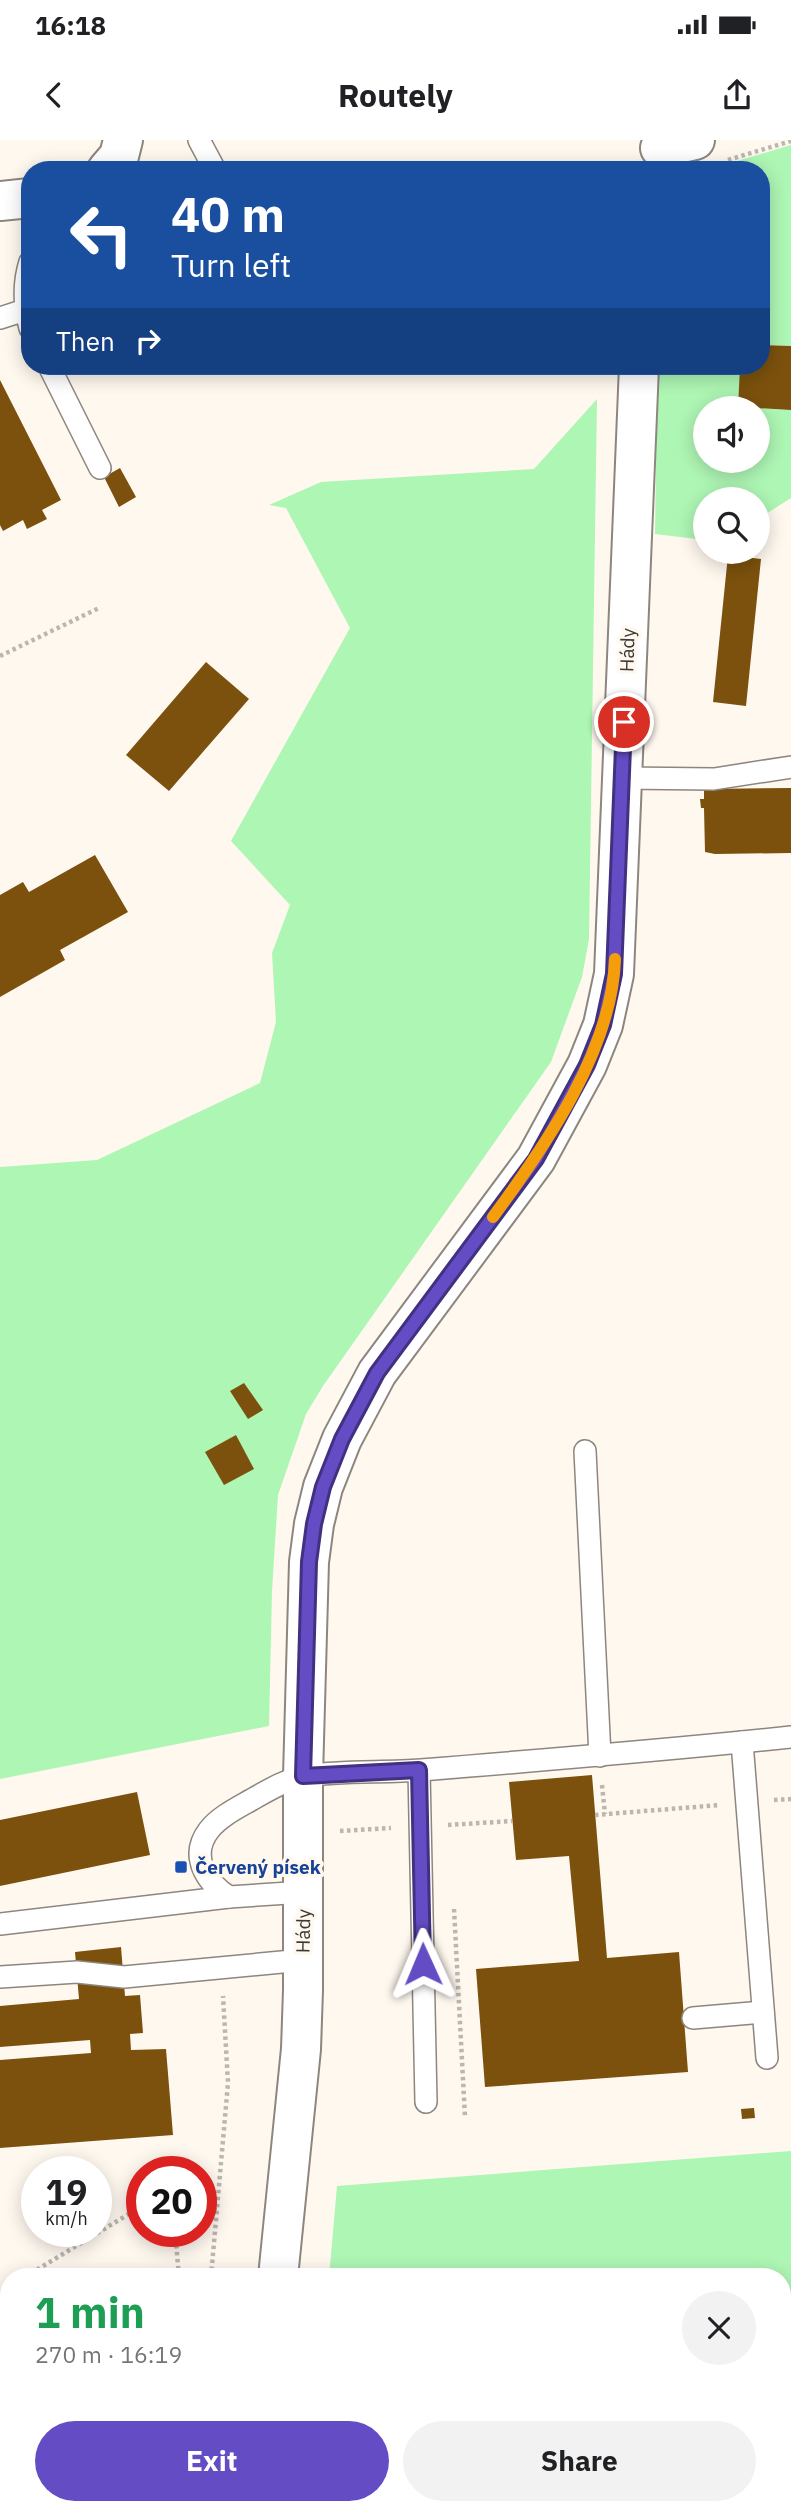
<!DOCTYPE html>
<html lang="en">
<head>
<meta charset="utf-8">
<style>
	body { margin:0; font-family:"IBM Plex Sans",sans-serif; background:#f2f2f2; color:#202124; height:100vh; display:flex; flex-direction:column; font-size:26px; white-space:nowrap }
	* { box-sizing:border-box; margin:0 }
	p { font-size:23px; color:#757577 }
	.icon { flex:none; width:38px; height:38px; fill:none; stroke:currentColor; stroke-width:2; stroke-linecap:round; stroke-linejoin:round }
	.map { position:relative; flex:1; overflow:hidden }
	.sheet { position:absolute; left:0px; top:2128px; width:791px; height:247px; display:flex; flex-direction:column; background:#fff; border-radius:28px 28px 0 0; box-shadow:0 4px 18px #0003 }
	.sheet>* { flex:none }
	.banner { position:absolute; left:21px; top:21px; width:749px; height:214px; border-radius:28px; box-shadow:0 4px 18px #0003; background:#1a4fa0; color:#fff; overflow:hidden }
	.buttons { position:absolute; left:693px; top:256px; display:grid; gap:14px }
	.buttons a { display:grid; place-items:center; width:77px; height:77px; border-radius:50%; background:#fff; box-shadow:0 4px 18px #0003; font-size:35px }
	.speed { position:absolute; left:21px; top:2016px; display:flex; gap:14px; font-size:35px; font-weight:700; text-align:center }
	.speed>* { display:grid; place-content:center; width:91px; height:91px; border-radius:50%; background:#fff; box-shadow:0 4px 18px #0003; line-height:1 }
	.speed small { font-size:18px; font-weight:400 }
	.speed .limit { border:10px solid #d22; background:#fff; color:#111 }
	.pin { position:absolute; display:grid; place-items:center; width:60px; height:60px; color:#fff; margin:-30px; border:4px solid #fff; border-radius:50%; box-shadow:0 2px 7px #0007 }
	.me { position:absolute; width:77px; margin:-38px; rotate:359deg; stroke-linejoin:round; filter:drop-shadow(0 0 5px #0008) }
	.turn { display:flex; align-items:center; gap:24px; height:147px; padding:0 35px; font-size:32px }
	.turn .icon { width:91px; height:91px; stroke-width:2.5 }
	.turn b { display:block; font-size:49px; line-height:60px }
	.then { display:flex; align-items:center; height:66px; padding:0 35px; background:#0003; gap:14px; font-size:26px }
	.round { display:grid; place-items:center; flex:none; width:74px; height:74px; border-radius:37px; background:#f2f2f2 }
	.summary { display:flex; align-items:center; justify-content:space-between; height:119px; padding:0 35px }
	h1 { font-size:42px; font-weight:700; line-height:52px; color:#1e9e55 }
	.cta { display:flex; gap:14px; margin-top:auto; padding:14px 35px }
	.cta a { flex:1; height:80px; border-radius:42px; background:#644cc5; color:#fff; font-size:28px; font-weight:700; line-height:80px; text-align:center }
	.cta a+a { background:#f2f2f2; color:#202124 }
	.status { display:flex; justify-content:space-between; align-items:center; height:49px; padding:0 35px; background:#fff; direction:ltr }
	.status svg { height:19px; fill:currentColor }
	header { display:flex; justify-content:space-between; align-items:center; height:91px; padding:0 35px; background:#fff; font-size:32px; font-weight:700 }
	.map>svg:first-child { display:block }
	.green { fill:#aef6b4 }
	.building { fill:#7b510d }
	.lines { fill:none; stroke-linecap:round; stroke-linejoin:round }
	.lane-casing { stroke:#8d867f; stroke-width:24 }
	.street-casing { stroke:#8d867f; stroke-width:42 }
	.path { stroke:#bbb6af; stroke-width:4.5; stroke-dasharray:3.5 3.5; stroke-linecap:butt }
	.lane { stroke:#fff; stroke-width:21 }
	.street { stroke:#fff; stroke-width:38 }
	.route-casing { stroke:#413180; stroke-width:18 }
	.route { stroke:#644cc5; stroke-width:12 }
	.slow { stroke:#f59e0b; stroke-width:12 }
	.transit-dot { fill:#1a4fb4; stroke:#fff8ef; stroke-width:2.5 }
	.labels { text-anchor:middle; dominant-baseline:central; stroke-width:7; stroke-linejoin:round; paint-order:stroke }
	.street-label { font-size:19px; fill:#3b3935; stroke:#fff8ef }
	.transit-label { font-size:19px; font-weight:bold; fill:#164399; stroke:#fff8ef; text-anchor:start }
</style>
</head>
<body>
<div class="status"><b>16:18</b><svg viewBox="0 0 49 12"><path d="M0 12V9h3v3zM5 12V6h3v6zM10 12V3h3v9zM15 12V0h3v12zM26 1h20v11H26zM47 4h2v5h-2z"/></svg></div>
<header><svg class="icon" aria-label="back" viewBox="0 0 24 24"><path d="M15 5l-7 7 7 7"/></svg>Routely<svg class="icon" aria-label="share" viewBox="0 0 24 24"><path d="M12 15V3M7 8l5-5 5 5M5 13v7h14v-7"/></svg></header>
<div class="map">
<svg width="791" height="2374" viewBox="0 0 791 2374">
	<rect width="100%" height="100%" fill="#fff8ef"/>
	<g class="green">
		<path d="M791 5V206L761 205V30H707Z"/>
		<path d="M660 226H740L738 268H705V320H758V268L791 270V358L758 379V359H705V400L655 394 657 262Z"/>
		<path d="M597 259 589 799 582 837 551 922 323 1246 306 1274 278 1355 272 1451 269 1586 0 1639V1027L97 1020 260 943 276 882 272 813 290 765 231 701 350 488 286 368 269 365 321 342 534 329Z"/>
		<path d="M791 2011V2374H310L311 2366H782V2137H329L337 2046Z"/>
	</g>
	<g class="building">
		<path d="M761 205 791 206V270L738 267 740 226H761Z"/>
		<path d="M0 240 61 360 42 370 47 379 27 389 23 380 3 391 0 385Z"/>
		<path d="M120 328 136 357 119 367 104 337Z"/>
		<path d="M728 415 761 419 746 566 713 562Z"/>
		<path d="M206 522 249 559 169 651 126 615Z"/>
		<path d="M791 648V713L715 714 705 712 704 668H701L700 659H704V649Z"/>
		<path d="M95 715 128 772 60 810 65 820 0 857V755L23 742 29 752Z"/>
		<path d="M244 1243 263 1270 248 1279 230 1251Z"/>
		<path d="M236 1295 254 1329 224 1345 205 1312Z"/>
		<path d="M592 1635 607 1818 679 1812 688 1932 485 1947 476 1829 579 1821 569 1716 516 1720 509 1642Z"/>
		<path d="M137 1652 150 1715 0 1746V1680Z"/>
		<path d="M121 1807 125 1856 140 1855 143 1893 130 1894 131 1910 166 1909 173 1995 0 2008V1920L91 1913 90 1900 0 1907V1866L79 1859 75 1812Z"/>
		<path d="M754 1968 755 1978 742 1979 741 1969Z"/>
		<path d="M9 2154V2252L0 2253V2155Z"/>
	</g>
	<g class="lines">
		<g class="lane-casing">
			<g id="lane">
				<path d="M199 0 215 30"/>
				<path d="M30 122C23 144 24 166 30 188"/>
				<path d="M0 178 25 170"/>
				<path d="M49 226 100 328"/>
				<path d="M622 638 714 639 791 627"/>
				<path d="M585 1311 600 1616"/>
				<path d="M742 1602 767 1918"/>
				<path d="M419 1631 426 1962"/>
				<path d="M229 1757C206 1742 189 1716 209 1690 219 1677 237 1668 251 1660 267 1651 287 1639 305 1636 341 1630 384 1633 421 1630 545 1620 668 1610 791 1597"/>
				<path d="M0 1784 229 1757 304 1752"/>
				<path d="M0 1837 77 1832 124 1837 303 1820"/>
				<path d="M693 1878 763 1872"/>
			</g>
		</g>
		<g class="street-casing">
			<g id="street">
				<path d="M660 8 695 0"/>
				<path d="M107 30 119 16 123 0"/>
				<path d="M0 61 30 58"/>
				<path d="M278 2137 301 1909 303 1850V1636L309 1422 314 1384 323 1347 342 1299 377 1233 536 1019 587 925 603 885 614 834 639 226"/>
				<path d="M255 2374V2366"/>
			</g>
		</g>
		<g class="path">
			<path d="M728 20 791 1"/>
			<path d="M0 516 99 468"/>
			<path d="M602 1645 605 1674"/>
			<path d="M774 1660 791 1659"/>
			<path d="M595 1675 720 1665"/>
			<path d="M448 1685 512 1681"/>
			<path d="M340 1691 391 1688"/>
			<path d="M454 1769 465 1977"/>
			<path d="M201 2069 217 2070"/>
			<path d="M175 2091 179 2137"/>
			<path d="M25 2137 142 2066"/>
			<path d="M211 2137 228 1943 223 1856"/>
		</g>
		<use href="#lane" class="lane"/>
		<use href="#street" class="street"/>
	</g>
	<g class="lines">
		<g class="route-casing">
			<path id="route" d="M423 1824 419 1630 303 1636 309 1422 314 1384 323 1347 342 1299 377 1233 536 1019 587 925 603 885 614 834 624 582"/>
		</g>
		<use href="#route" class="route"/>
		<path class="slow" d="M493 1077C546 1005 612 910 615 819"/>
	</g>
	<rect class="transit-dot" x="174" y="1720" width="14" height="14" rx="3.5"/>
	<g class="labels">
		<g class="street-label">
			<text transform="translate(627 510) rotate(-88)">Hády</text>
			<text transform="translate(303 1791) rotate(-89)">Hády</text>
		</g>
		<g class="transit-label">
			<text x="195" y="1727">Červený písek</text>
		</g>
	</g>
</svg>
<div class="buttons">
<a><svg class="icon" aria-label="sound" viewBox="0 0 24 24"><path d="M4 9h4l5-4v14l-5-4H4zM17 9q2 3 0 6"/></svg></a>
<a><svg class="icon" aria-label="search" viewBox="0 0 24 24"><circle cx="10" cy="10" r="6"/><path d="M15 15l6 6"/></svg></a>
</div>
<div class="speed"><div>19<small>km/h</small></div><div class="limit">20</div></div>
<div class="pin" style="left:624px;top:582px;background:#d93025"><svg class="icon" aria-label="arrive" viewBox="0 0 24 24"><path d="M6 21V4h12l-3 4 3 4H6"/></svg></div>
<svg class="me" style="left:423px;top:1824px" viewBox="-20 -20 40 40"><path d="M0-17L14 15 0 8-14 15z" fill="#644cc5" stroke="#fff" stroke-width="4"/></svg>
<div class="banner">
<div class="turn"><svg class="icon" aria-label="left" viewBox="0 0 24 24"><path d="M17 20v-9H6M10 6l-5 5 5 5"/></svg><div><b>40 m</b>Turn left</div></div>
<div class="then">Then<svg class="icon" aria-label="right" viewBox="0 0 24 24"><path d="M7 20v-9h11M14 6l5 5-5 5"/></svg></div>
</div>
<section class="sheet">
<div class="summary"><div><h1>1 min</h1><p>270 m · 16:19</p></div><a class="round"><svg class="icon" aria-label="close" viewBox="0 0 24 24"><path d="M6 6l12 12M18 6L6 18"/></svg></a></div>
<div class="cta"><a>Exit</a><a>Share</a></div>
</section>
</div>
</body>
</html>
